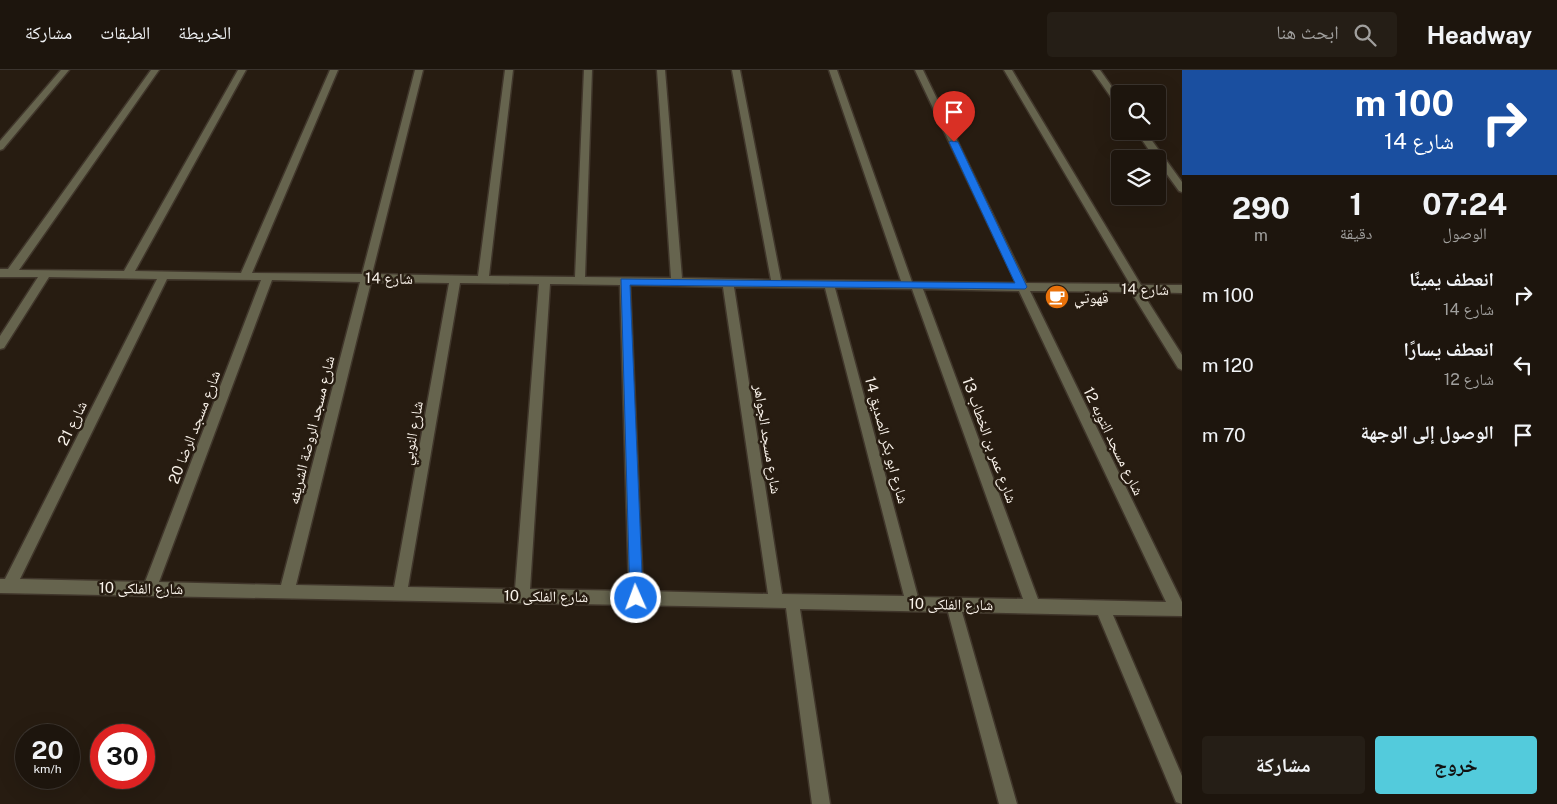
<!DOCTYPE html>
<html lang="ar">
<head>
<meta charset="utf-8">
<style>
	body { margin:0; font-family:"Public Sans","Noto Naskh Arabic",sans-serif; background:#251e16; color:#f1f3f6; direction:rtl; height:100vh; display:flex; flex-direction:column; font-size:19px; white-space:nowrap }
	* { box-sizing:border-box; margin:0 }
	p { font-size:16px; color:#a09f9d }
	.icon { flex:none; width:28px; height:28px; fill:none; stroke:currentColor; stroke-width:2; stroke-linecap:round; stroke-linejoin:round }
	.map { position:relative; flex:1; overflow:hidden; direction:ltr }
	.details { display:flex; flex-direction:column; background:#1d150d; width:375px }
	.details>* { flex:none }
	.banner { background:#1a4fa0; color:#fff; overflow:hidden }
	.tools { position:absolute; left:1111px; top:15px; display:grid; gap:10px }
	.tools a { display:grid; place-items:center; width:55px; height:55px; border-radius:5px; background:#1d150d; box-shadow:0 5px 20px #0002,0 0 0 1px #3b342e; font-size:25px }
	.speed { position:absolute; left:15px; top:654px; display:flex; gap:10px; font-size:25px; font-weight:700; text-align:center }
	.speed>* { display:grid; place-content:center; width:65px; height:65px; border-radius:50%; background:#1d150d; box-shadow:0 5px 20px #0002,0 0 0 1px #3b342e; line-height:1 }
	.speed small { font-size:12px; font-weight:400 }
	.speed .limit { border:8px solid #d22; background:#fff; color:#111 }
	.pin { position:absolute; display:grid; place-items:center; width:42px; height:42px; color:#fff; margin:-51px -21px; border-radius:50% 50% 50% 0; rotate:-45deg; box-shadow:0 0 5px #0007 }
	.pin .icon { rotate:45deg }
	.me { position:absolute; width:55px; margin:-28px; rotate:358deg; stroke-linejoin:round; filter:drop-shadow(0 0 4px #0008) }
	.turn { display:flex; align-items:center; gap:18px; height:105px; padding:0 20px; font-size:22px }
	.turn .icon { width:65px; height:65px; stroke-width:2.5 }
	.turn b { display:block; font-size:35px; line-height:42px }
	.eta { display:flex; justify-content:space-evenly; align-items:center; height:85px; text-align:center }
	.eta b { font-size:30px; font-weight:700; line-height:35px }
	.primary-button { display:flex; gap:10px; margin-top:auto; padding:10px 20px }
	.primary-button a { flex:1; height:58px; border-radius:5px; background:#53cbdc; color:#111; font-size:20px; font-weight:700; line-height:58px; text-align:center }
	.primary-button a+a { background:#251e16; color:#f1f3f6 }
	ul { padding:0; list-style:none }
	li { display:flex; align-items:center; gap:15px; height:70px; padding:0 20px }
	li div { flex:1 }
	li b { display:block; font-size:19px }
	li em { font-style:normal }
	header { display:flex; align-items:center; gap:30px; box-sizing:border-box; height:70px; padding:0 25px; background:#1d150d; border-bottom:1px solid #3b342e }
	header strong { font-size:24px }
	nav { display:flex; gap:28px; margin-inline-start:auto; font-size:18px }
	.search { width:350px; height:45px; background:#251e16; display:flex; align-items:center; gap:12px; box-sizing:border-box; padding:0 18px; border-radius:5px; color:#a09f9d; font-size:19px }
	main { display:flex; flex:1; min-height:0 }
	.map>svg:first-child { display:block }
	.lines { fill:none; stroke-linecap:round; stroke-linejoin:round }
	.street-casing { stroke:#40362b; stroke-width:3 }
	.street { fill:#66644e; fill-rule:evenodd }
	.route { fill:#1a73e8; stroke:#114b97 }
	.labels { text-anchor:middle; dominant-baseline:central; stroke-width:5; stroke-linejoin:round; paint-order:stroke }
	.street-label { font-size:15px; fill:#f8f1e9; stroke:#271c11 }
	.poi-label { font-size:15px; fill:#f8f1e9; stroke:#271c11; text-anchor:start }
</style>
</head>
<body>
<header>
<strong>Headway</strong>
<div class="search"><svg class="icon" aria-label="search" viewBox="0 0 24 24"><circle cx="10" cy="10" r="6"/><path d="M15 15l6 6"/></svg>ابحث هنا</div>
<nav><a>الخريطة</a><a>الطبقات</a><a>مشاركة</a></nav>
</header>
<main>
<section class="details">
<div class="banner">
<div class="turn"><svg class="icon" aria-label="right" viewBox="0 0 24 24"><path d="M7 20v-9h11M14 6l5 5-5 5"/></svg><div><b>100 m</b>شارع 14</div></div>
</div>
<div class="eta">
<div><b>07:24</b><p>الوصول</p></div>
<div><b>1</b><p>دقيقة</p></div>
<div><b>290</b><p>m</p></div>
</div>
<ul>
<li><svg class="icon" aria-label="right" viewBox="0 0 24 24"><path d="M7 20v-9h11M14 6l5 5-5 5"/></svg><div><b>انعطف يمينًا</b><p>شارع 14</p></div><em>100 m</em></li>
<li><svg class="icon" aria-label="left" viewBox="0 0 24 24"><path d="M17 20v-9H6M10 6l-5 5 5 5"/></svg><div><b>انعطف يسارًا</b><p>شارع 12</p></div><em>120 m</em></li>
<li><svg class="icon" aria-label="arrive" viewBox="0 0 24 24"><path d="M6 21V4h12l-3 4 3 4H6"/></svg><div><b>الوصول إلى الوجهة</b></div><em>70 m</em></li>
</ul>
<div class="primary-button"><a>خروج</a><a>مشاركة</a></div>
</section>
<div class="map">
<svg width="1182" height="734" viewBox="0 0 1182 734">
	<rect width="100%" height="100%" fill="#271c11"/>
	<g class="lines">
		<g class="street-casing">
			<g id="street">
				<path d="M61 0H69L3 79 0 80V71Z"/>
				<path d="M151 0H159L19 200 124 201 238 0H246L135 201 241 203 330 0H338L252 203 362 204 415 0H423L372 204 478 206 505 0H513L489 206 575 207 584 0H592L585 207 671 208 657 0H665L682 208 771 210 732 0H740L781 210 901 211 829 0H837L912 212 1016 213 915 0H923L1026 213 1130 214 1004 0H1012L1141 215H1182V223L1142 222 1182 285V300L1178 298 1131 222 1030 221 1182 532V546L1113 545 1182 706V734L1176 732 1098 545 962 542 1017 734H999L948 542 800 539 830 734H812L786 538 0 523V509H5L157 209 49 207 4 278 0 279V266L38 207H0V199H8ZM167 209 261 210 145 512 20 509ZM272 210 360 212 281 515 159 512ZM371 212 449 213 394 517 296 515ZM460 213 539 214 515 519 408 517ZM550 214 620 215 629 521 530 519ZM630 215 723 217 768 524 643 521ZM734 217 825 218 904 526 782 524ZM835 218 912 219 1023 529 918 527ZM923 219 1019 221 1166 532 1038 529Z"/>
				<path d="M1092 0H1100L1120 28V37L1117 36Z"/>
				<path d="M1136 61H1145L1182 112V122L1179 121 1158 92V89H1155Z"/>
			</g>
		</g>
		<use href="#street" class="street"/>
	</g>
	<path class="route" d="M951 71 958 72 1027 217 1025 219 630 215 643 528 641 533 636 534 631 533 630 528 621 209 1015 213 949 72Z"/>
	<defs>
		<g id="cafe-disc" transform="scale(1.25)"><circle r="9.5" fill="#e8710a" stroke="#271c11"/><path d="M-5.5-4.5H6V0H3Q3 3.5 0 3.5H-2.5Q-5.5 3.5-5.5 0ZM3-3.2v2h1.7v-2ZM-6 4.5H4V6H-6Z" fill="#fff"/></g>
	</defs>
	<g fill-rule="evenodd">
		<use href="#cafe-disc" x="1057" y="227"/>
	</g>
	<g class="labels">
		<g class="street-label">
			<text transform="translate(389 208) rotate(1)">شارع 14</text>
			<text transform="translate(1145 219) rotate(1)">شارع 14</text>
			<text transform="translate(72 353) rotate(-64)">شارع 21</text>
			<text transform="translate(194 357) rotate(-69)">شارع مسجد الرضا 20</text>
			<text transform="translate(311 360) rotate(-76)">شارع مسجد الروضة الشريفه</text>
			<text transform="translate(412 363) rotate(-80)">شارع النوبي</text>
			<text transform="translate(768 369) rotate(81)">شارع مسجد الجواهر</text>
			<text transform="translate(887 370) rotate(75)">شارع ابو بكر الصديق 14</text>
			<text transform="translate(990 370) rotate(70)">شارع عمر بن الخطاب 13</text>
			<text transform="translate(1114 371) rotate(64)">شارع مسجد التوبه 12</text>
			<text transform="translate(141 518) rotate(1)">شارع الفلكى 10</text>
			<text transform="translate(546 526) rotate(1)">شارع الفلكى 10</text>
			<text transform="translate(951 534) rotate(1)">شارع الفلكى 10</text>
		</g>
		<g class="poi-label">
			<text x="1074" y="227">قهوتي</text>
		</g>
	</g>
</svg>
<div class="tools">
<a><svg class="icon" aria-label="search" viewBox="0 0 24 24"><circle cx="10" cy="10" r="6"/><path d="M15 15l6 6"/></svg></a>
<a><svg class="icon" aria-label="layers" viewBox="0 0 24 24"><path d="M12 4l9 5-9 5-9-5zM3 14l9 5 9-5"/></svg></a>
</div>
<div class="speed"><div>20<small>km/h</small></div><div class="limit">30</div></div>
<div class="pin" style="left:954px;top:72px;background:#d93025"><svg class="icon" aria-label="arrive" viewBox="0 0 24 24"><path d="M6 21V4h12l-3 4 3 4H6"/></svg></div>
<svg class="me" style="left:636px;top:528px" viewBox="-20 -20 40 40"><circle r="17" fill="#1a73e8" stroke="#fff" stroke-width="3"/><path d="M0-11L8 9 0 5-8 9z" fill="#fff"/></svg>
</div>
</main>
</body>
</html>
